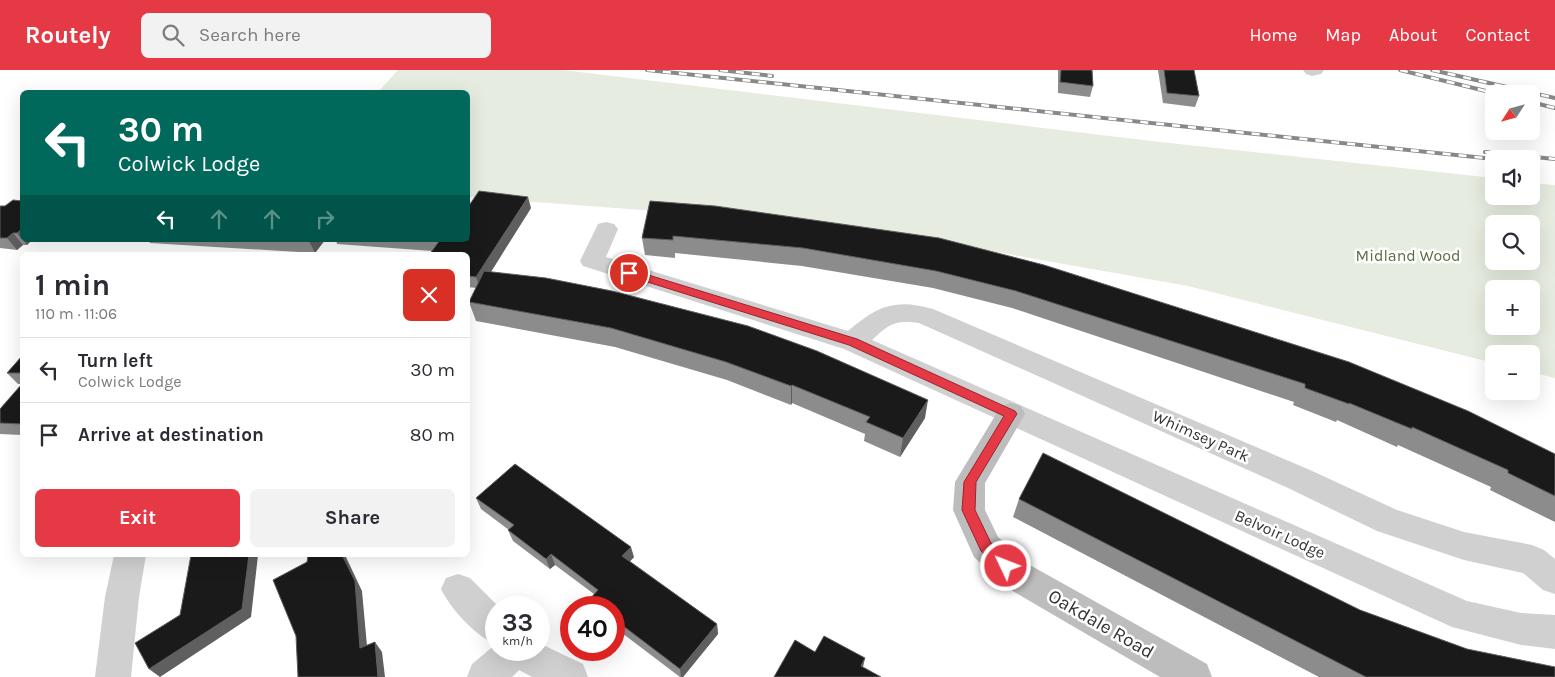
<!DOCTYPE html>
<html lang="en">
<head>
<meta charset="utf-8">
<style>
	body { margin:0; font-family:Karla,sans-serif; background:#f2f2f3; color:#2b2b33; height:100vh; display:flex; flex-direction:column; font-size:19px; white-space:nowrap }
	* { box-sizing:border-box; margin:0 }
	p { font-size:16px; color:#7c7c81 }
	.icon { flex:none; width:28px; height:28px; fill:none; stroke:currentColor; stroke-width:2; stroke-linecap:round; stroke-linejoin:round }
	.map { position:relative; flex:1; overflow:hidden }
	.drawer { position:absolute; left:20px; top:182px; width:450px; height:305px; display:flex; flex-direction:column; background:#fff; border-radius:8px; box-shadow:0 5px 20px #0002 }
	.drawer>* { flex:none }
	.guide { position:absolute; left:20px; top:20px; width:450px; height:152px; border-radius:8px; box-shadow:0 5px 20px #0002; background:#00695c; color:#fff; overflow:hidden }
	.needle { width:32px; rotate:234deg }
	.fabs { position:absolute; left:1485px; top:15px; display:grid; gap:10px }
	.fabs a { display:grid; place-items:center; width:55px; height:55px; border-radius:8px; background:#fff; box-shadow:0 5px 20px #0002; font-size:25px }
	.speed { position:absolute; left:485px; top:526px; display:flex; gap:10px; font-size:25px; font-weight:700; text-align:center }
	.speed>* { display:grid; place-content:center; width:65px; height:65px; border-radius:50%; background:#fff; box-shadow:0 5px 20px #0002; line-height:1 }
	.speed small { font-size:12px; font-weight:400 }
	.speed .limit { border:8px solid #d22; background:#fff; color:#111 }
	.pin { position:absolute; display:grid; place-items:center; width:42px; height:42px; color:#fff; margin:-21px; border:2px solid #fff; border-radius:50%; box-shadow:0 1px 5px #0007 }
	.me { position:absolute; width:55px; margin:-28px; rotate:313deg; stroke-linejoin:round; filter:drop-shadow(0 0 4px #0008) }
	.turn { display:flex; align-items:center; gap:18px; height:105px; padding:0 15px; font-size:22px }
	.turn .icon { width:65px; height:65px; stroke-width:2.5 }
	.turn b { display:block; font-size:35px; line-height:42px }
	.lanes { display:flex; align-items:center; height:48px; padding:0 15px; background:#0003; justify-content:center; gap:25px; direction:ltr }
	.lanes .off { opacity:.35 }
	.round { display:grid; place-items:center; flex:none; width:52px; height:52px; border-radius:8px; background:#f2f2f3 }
	.head { display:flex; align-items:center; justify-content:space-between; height:85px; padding:0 15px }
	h1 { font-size:30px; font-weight:700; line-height:38px }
	.cta { display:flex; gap:10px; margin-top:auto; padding:10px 15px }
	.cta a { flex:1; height:58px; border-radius:8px; background:#e63946; color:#fff; font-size:20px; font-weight:700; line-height:58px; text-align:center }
	.cta a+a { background:#f2f2f3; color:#2b2b33 }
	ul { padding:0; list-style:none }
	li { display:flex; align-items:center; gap:15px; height:65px; padding:0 15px; border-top:1px solid #e1e1e2 }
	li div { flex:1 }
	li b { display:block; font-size:19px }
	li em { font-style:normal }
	header { display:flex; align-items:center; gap:30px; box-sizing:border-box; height:70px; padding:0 25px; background:#e63946; color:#fff }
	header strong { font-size:24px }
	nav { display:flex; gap:28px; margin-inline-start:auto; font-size:18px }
	.search { width:350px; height:45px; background:#f2f2f3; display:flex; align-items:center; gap:12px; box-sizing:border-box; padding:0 18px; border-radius:8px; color:#7c7c81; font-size:19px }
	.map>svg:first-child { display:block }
	.green { fill:#e6ecdf; fill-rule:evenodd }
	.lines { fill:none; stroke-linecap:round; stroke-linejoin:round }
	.street { fill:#d0d0d0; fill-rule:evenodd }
	.secondary { fill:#bdbdbd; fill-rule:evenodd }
	.rail-casing { stroke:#888; stroke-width:4 }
	.rail { stroke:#fff; stroke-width:2.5; stroke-dasharray:8; stroke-linecap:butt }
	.wall { fill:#8c8c8c }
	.shaded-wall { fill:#5f5f5f }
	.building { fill:#1a1a1a; stroke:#5f5f5f }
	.route { fill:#e63946; stroke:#96252e }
	.labels { text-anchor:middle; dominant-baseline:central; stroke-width:5; stroke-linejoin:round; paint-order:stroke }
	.park-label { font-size:16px; fill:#56703f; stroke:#fff }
	.street-label { font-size:16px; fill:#333; stroke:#fff }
	.near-street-label { font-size:19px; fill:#333; stroke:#fff }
</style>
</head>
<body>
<header>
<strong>Routely</strong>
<div class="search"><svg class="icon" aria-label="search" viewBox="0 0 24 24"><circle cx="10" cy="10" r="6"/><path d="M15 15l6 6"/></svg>Search here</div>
<nav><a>Home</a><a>Map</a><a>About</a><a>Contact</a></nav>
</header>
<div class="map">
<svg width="1555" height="607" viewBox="0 0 1555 607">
	<rect width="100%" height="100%" fill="#fff"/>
	<path class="green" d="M398 0H563L1160 72 1494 108V126H1531V113L1555 115V308L1531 302V284H1494V293L1188 216 845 155 468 127V22H378ZM1494 154H1531V191H1494ZM1494 219H1531V256H1494Z"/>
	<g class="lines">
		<g class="street">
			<path d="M1303 0H1324L1321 4 1312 6 1306 4Z"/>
			<path d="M606 152 614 154 618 159 606 187 848 261C877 236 895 228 933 239L1310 400 1397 440 1464 462 1532 475 1544 480 1555 489V524L1543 520 1523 503 1464 490 1377 461 1288 418 919 253C895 250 890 253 872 270L1467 531 1521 543 1555 545V579L1521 575 1452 557 844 279 583 196 580 191 598 154Z"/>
			<path d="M114 485H146L139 527 131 607H95L105 527Z"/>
			<path d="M458 504 470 508 500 538H496V580H539V573L583 594 588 607H532L519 600 512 607H467L472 594 496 574C476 567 450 538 441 519L446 508Z"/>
		</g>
		<path class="secondary" d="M1011 333 1021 336 1025 344 985 413V440L998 467 1028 494 1207 594 1212 607H1160L1004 516 974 487 953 440 955 412 1001 336Z"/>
		<g class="rail-casing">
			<g id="rail">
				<path d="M647 0 1494 89"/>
				<path d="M720 0 772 6"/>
				<path d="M1400 0 1498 24"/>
				<path d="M1432 0 1555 28"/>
				<path d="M1531 32 1555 38"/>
				<path d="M1485 82 1555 89"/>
			</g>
		</g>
		<use href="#rail" class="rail"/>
	</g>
	<g class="wall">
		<path d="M1058 0H1092L1093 16 1090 27 1058 23Z"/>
		<path d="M1158 0H1194L1199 26 1195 37 1163 33Z"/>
		<path d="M22 131V170H32L27 175H23L17 180 0 178V136H5Z"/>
		<path d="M650 131 939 168 1555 384V452L1490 420 1491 417 1398 375 1397 377 1337 350 1336 352 1293 335 1294 332 1012 238 933 218 802 196 675 183V188L645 185 642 168Z"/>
		<path d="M531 138 491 202 925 348 900 387 864 371 865 364 792 333 791 335 727 310 615 277 476 251 469 232 476 218 468 217V185L432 181 337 174 336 170H468Z"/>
		<path d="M148 170H325L315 183 150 173Z"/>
		<path d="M22 286V314H18L7 303Z"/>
		<path d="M22 315V365L0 364V339Z"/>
		<path d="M476 428 634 487 630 491 717 554 718 564 683 607H680L614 557V538H591L589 530 594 524 555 495 550 499 513 471 508 460H509L481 439Z"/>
		<path d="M1019 429 1360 540 1467 579 1555 607H1319L1013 447Z"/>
	</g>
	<g class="shaded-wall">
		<path d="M528 127 531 138 480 219 476 207Z"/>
		<path d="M22 159V170L17 163Z"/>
		<path d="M13 163 23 175 17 180 7 168Z"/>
		<path d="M23 170H32L27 175Z"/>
		<path d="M310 170H325L315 183 309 171Z"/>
		<path d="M792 315V333L791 335V316Z"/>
		<path d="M928 330 925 348 900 387 903 368Z"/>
		<path d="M631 477 634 487 625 497 622 486Z"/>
		<path d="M551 484 555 495 550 499 546 489Z"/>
		<path d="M249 485H258L251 547 160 607 149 599Z"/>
		<path d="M342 485H345L362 521 368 587 360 578Z"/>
		<path d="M717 554 718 564 683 607H681L680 599Z"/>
		<path d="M375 572 382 582 385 607H378Z"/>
		<path d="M865 588 863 597 861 596Z"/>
	</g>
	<g class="building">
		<path d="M1061 0H1092L1093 16 1060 12Z"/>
		<path d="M1164 0H1194L1199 26 1167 23Z"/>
		<path d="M479 121 528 127 476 207 468 206V185H429L440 170H435H468V137Z"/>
		<path d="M13 130 22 131V159L17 163H13L7 168H0V136H5Z"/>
		<path d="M650 131 715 136 939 168 1044 195 1349 292 1468 341 1555 384V426L1508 403V400L1412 357V359L1349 333V334L1305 318V314L1016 221 936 201 803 178 673 166V170L642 168Z"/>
		<path d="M288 170H310L309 171Z"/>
		<path d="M484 201 546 208 612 221 748 256 817 281 928 330 903 368 866 352 870 347 792 315 791 316 726 292 611 258 469 232Z"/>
		<path d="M22 286V303H7Z"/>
		<path d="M21 315H22V354L0 353V339Z"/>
		<path d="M1043 383 1360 540 1467 579 1555 597V607H1366L1019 429Z"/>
		<path d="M515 394 631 477 622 486 717 554 680 599 614 549V538H599L589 530 598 520 551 484 546 489 508 460 514 455 476 428Z"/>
		<path d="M191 485H249L242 539 149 599 135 573 180 545Z"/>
		<path d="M308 485H342L355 511 360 578 375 572 378 607H298L296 566 273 510 307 492Z"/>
		<path d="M824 566 865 588 861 596 881 607H774L795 570 815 582Z"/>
	</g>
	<path class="route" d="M629 199 857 269 1015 341 1017 344 1015 347 976 412 975 440 991 473 1011 492 1013 496 1011 500 1006 502 1002 500 981 481 962 440 964 412 1004 346 849 275 625 205 624 203Z"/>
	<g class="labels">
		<g class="park-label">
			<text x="1408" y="185">Midland Wood</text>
		</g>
		<g class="street-label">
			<text transform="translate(1201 366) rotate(24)">Whimsey Park</text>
			<text transform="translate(1280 464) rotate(24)">Belvoir Lodge</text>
		</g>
		<g class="near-street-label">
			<text transform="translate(1101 554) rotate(30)">Oakdale Road</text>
		</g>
	</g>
</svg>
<div class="fabs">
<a><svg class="needle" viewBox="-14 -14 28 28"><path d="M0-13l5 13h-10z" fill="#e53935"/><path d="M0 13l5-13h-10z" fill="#7c7c81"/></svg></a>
<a><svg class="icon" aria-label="sound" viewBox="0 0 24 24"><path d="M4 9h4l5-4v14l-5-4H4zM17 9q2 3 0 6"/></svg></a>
<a><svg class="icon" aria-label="search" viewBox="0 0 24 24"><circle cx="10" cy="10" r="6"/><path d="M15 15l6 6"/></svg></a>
<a>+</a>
<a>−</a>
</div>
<div class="speed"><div>33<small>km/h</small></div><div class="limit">40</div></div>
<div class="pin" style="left:629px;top:203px;background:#d93025"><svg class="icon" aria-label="arrive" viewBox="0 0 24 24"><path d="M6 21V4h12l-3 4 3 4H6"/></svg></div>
<svg class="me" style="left:1006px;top:496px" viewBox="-20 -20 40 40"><circle r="17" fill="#e63946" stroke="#fff" stroke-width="3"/><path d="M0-11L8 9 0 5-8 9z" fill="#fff"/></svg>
<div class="guide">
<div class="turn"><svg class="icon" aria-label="left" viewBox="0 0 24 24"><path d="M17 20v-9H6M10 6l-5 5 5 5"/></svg><div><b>30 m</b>Colwick Lodge</div></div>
<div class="lanes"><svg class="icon" aria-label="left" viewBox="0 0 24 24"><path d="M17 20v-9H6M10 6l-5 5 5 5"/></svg><svg class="icon off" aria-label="ahead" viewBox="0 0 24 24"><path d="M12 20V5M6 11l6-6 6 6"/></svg><svg class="icon off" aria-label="ahead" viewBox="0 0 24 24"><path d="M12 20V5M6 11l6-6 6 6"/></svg><svg class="icon off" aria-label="right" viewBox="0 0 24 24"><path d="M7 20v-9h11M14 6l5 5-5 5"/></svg></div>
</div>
<section class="drawer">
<div class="head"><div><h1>1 min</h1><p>110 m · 11:06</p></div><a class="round" style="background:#d93025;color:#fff"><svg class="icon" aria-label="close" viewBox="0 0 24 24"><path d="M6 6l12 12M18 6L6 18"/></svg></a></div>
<ul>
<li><svg class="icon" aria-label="left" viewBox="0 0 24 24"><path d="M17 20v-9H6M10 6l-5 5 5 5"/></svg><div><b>Turn left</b><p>Colwick Lodge</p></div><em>30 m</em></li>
<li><svg class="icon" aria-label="arrive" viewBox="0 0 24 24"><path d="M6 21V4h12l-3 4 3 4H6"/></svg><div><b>Arrive at destination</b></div><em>80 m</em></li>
</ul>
<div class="cta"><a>Exit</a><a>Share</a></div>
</section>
</div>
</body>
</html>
